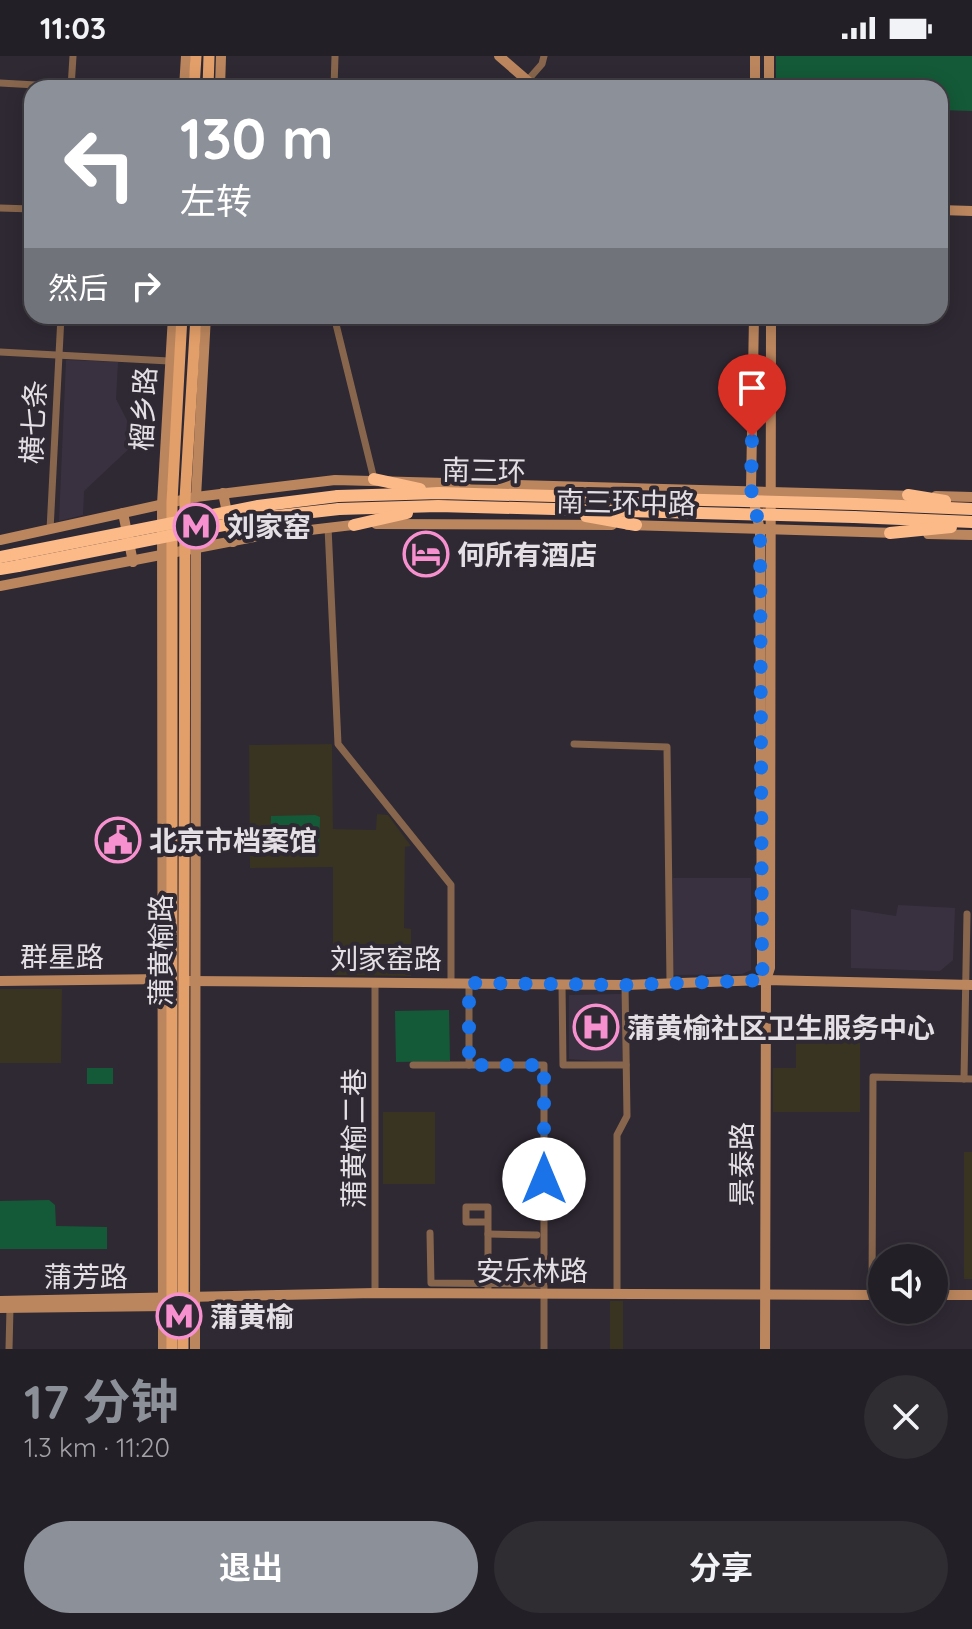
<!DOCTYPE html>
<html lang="zh">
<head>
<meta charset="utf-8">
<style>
	body { margin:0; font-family:Quicksand,"Noto Sans SC",sans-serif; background:#2f2c32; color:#f1f3f6; height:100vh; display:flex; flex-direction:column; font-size:30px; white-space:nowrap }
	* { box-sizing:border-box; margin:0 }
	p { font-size:26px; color:#a3a2a7 }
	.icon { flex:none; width:44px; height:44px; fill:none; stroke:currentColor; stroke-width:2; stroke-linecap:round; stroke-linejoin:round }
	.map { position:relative; height:1293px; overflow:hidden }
	.panel { display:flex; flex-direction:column; background:#231f26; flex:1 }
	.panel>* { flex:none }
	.guide { position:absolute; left:24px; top:24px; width:924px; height:244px; border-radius:24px; box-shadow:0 4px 20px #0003,0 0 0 2px #403d43; background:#8c9099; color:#fff; overflow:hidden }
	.tools { position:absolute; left:868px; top:1188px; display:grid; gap:16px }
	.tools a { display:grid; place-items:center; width:80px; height:80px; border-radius:50%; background:#231f26; box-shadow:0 4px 20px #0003,0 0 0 2px #403d43; font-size:40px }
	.pin { position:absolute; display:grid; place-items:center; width:68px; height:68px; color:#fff; margin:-82px -34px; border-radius:50% 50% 50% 0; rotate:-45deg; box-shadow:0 0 8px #0007 }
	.pin .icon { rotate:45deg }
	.me { position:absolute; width:88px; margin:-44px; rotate:0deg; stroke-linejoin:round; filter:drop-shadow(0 0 6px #0008) }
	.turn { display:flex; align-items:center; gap:28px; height:168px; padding:0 24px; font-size:36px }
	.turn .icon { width:104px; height:104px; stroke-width:2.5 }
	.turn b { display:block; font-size:56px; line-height:68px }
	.then { display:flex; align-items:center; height:76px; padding:0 24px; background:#0003; gap:16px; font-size:30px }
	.round { display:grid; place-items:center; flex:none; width:84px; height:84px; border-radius:42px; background:#2f2c32 }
	.headline { display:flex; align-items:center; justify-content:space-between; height:136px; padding:0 24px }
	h1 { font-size:48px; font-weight:700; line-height:60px; color:#8c9099 }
	.action { display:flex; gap:16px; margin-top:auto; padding:16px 24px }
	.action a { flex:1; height:92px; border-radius:48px; background:#8c9099; color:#fff; font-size:32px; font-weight:700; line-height:92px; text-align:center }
	.action a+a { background:#2f2c32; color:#f1f3f6 }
	.status { display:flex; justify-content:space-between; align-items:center; height:56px; padding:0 40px; background:#231f26; direction:ltr }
	.status svg { height:22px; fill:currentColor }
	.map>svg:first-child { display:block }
	.built { fill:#3a3140 }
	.education { fill:#393322 }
	.green { fill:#145a38 }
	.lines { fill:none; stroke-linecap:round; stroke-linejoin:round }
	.street { stroke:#88664d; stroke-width:7 }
	.secondary { stroke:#bb865e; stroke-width:10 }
	.primary { stroke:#e39f6a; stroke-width:11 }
	.highway { stroke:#fcba88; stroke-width:12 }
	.highway-bridge { stroke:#fcba88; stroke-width:12 }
	.route { stroke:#1a73e8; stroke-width:14; stroke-dasharray:0 25.2 }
	.labels { text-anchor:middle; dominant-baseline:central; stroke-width:8; stroke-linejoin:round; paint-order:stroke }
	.street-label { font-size:28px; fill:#e3dfe5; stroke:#2f2933 }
	.poi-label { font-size:28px; font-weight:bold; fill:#e3dfe5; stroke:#2f2933; text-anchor:start }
</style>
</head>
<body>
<div class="status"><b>11:03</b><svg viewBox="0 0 49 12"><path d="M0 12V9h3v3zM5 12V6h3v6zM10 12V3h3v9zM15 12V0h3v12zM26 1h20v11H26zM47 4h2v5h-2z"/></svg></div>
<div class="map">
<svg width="972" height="1293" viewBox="0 0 972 1293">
	<rect width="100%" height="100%" fill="#2f2933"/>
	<g class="built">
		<path d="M66 304 118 306 116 343 134 378 133 389 84 435 83 459 59 465Z"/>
		<path d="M673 822H751V914L742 918 673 919Z"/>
		<path d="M898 849 955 852 953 904 940 915 851 912V853L896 860Z"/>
		<path d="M622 938V1007L569 1003V939Z"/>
	</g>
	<g class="education">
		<path d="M332 688 333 773 376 774 377 758 388 759 411 790 405 791 404 872 411 873V920L333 919V811L250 812 249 689Z"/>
		<path d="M0 933H62L61 1007H0Z"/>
		<path d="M796 961H860V1056H773V1012H796Z"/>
		<rect x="383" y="1056" width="52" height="72"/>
		<rect x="964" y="1096" width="8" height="127"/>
		<rect x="610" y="1245" width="13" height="48"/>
	</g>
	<g class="green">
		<path d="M776 0H972V55L940 54V32H776Z"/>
		<path d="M315 759 320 761 319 796 270 795 271 760Z"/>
		<path d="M449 954 450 1005 396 1006 395 955Z"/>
		<rect x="87" y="1012" width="26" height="16"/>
		<path d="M49 1144 55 1149 56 1170 107 1171V1193H0V1145Z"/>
	</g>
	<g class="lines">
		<g class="street">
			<path d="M527 25 542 8 544 0"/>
			<path d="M0 27 72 31"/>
			<path d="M71 32 73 0"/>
			<path d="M334 32 335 0"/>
			<path d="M0 152 32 153"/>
			<path d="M334 260 374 423"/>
			<path d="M0 296 169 305"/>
			<path d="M328 471 338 688 451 829V927"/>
			<path d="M50 474 61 260"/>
			<path d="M574 688 667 691 670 925"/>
			<path d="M375 926V1237"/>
			<path d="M469 927V1009"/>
			<path d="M562 928 563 1009H626"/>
			<path d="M413 1009H544V1293"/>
			<path d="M964 1023 967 858"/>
			<path d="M488 1166V1151H466V1166H488V1232"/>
			<path d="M430 1177 431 1227 540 1228"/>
			<path d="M488 1178 537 1179"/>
			<path d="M617 1238V1079L627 1060 625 929"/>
			<path d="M872 1239 873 1021 972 1023"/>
			<path d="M9 1293 10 1252"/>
		</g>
		<g class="secondary">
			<path d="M499 0 536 32"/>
			<path d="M769 0V32"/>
			<path d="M184 32 186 0"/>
			<path d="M220 32 221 0"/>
			<path d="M755 32V0"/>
			<path d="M940 154 972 155"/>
			<path d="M754 260 751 433 760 474 762 912 766 924"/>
			<path d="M223 437 233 486"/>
			<path d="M936 440 972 441"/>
			<path d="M196 441 206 260"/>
			<path d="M123 457 133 506"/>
			<path d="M376 468 612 469"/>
			<path d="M628 469 896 477"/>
			<path d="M928 478 972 479"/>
			<path d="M0 484 196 441 335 424 916 440"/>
			<path d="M0 530 259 480 361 468"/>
			<path d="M0 925 166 923"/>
			<path d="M189 925 625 929 766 924 972 929"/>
			<path d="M934 1239H972"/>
			<path d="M0 1245 375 1237 882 1239"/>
			<path d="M0 1252 167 1250"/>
			<path d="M163 1293 162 448 173 260"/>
			<path d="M195 1293 196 493"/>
			<path d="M765 1293 766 924 770 912 771 260"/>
		</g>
		<g class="primary">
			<path d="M194 32 196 0"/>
			<path d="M208 32 209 0"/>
			<path d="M172 1293V446L182 260"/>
			<path d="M183 1293 185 443 196 260"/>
		</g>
		<g class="highway">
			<path d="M374 423 420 433"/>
			<path d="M908 439 945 445"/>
			<path d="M338 440 439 437 664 443"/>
			<path d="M855 448 972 453"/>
			<path d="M339 453 438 450 664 456"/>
			<path d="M586 460 636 469"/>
			<path d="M854 461 972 466"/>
			<path d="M354 469 407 457"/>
			<path d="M890 477 951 471"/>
			<path d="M0 501 16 498"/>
			<path d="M0 513 18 510"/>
		</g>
		<g class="highway-bridge">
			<path d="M664 443 855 448"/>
			<path d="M664 456 854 461"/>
			<path d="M16 498 258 450 338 440"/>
			<path d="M18 510 259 462 339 453"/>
		</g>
	</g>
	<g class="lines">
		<path class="route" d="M544 1123V1009H469V927L625 929 766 924 762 912 760 474 751 433 752 380"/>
	</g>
	<defs>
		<g id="metro-ring" transform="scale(2.3)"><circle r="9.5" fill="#2f2933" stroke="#f690cf" stroke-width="1.5"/><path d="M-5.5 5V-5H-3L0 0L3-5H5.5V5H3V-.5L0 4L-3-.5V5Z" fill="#f690cf"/></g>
		<g id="hotel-ring" transform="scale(2.3)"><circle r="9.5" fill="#2f2933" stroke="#f690cf" stroke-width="1.5"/><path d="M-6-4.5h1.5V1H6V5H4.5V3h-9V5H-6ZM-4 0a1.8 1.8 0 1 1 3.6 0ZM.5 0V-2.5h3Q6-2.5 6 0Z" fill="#f690cf"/></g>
		<g id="civic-ring" transform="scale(2.3)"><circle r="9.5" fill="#2f2933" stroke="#f690cf" stroke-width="1.5"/><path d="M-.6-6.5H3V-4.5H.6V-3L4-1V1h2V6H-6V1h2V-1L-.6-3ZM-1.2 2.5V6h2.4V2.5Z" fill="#f690cf"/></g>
		<g id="hospital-ring" transform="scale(2.3)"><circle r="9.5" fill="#2f2933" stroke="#f690cf" stroke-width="1.5"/><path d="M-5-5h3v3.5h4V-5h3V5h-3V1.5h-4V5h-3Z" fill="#f690cf"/></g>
	</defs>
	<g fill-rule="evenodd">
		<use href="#metro-ring" x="196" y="470"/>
		<use href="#hotel-ring" x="426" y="498"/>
		<use href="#civic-ring" x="118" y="784"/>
		<use href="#hospital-ring" x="596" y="971"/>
		<use href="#metro-ring" x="179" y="1260"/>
	</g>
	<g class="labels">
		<g class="street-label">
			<text transform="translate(143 353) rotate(-87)">榴乡路</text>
			<text transform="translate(33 366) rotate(-87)">横七条</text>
			<text transform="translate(484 414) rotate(1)">南三环</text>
			<text transform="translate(626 446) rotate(1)">南三环中路</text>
			<text transform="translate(160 894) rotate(-90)">蒲黄榆路</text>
			<text x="62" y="900">群星路</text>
			<text x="386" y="902">刘家窑路</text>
			<text transform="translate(353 1082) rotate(-90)">蒲黄榆二巷</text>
			<text transform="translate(741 1108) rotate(-90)">景泰路</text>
			<text x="532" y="1214">安乐林路</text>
			<text x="86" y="1220">蒲芳路</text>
		</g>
		<g class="poi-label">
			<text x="227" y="470">刘家窑</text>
			<text x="457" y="498">何所有酒店</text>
			<text x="149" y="784">北京市档案馆</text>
			<text x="627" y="971">蒲黄榆社区卫生服务中心</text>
			<text x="210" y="1260">蒲黄榆</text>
		</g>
	</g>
</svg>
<div class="tools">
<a><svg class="icon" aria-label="sound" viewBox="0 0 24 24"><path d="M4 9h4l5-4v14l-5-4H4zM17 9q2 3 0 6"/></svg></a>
</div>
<div class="pin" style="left:752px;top:380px;background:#d93025"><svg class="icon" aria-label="arrive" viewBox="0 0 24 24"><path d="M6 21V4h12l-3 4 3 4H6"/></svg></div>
<svg class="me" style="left:544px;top:1123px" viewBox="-20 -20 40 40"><circle r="19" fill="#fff"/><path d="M0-13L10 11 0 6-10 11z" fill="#1a73e8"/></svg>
<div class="guide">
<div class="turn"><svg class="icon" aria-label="left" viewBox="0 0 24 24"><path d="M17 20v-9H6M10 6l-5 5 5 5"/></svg><div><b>130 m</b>左转</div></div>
<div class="then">然后<svg class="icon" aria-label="right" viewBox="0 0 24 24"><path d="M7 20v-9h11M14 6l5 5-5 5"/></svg></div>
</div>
</div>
<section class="panel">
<div class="headline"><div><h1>17 分钟</h1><p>1.3 km · 11:20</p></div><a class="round"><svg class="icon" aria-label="close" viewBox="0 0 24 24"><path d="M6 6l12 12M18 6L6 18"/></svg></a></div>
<div class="action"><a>退出</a><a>分享</a></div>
</section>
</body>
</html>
